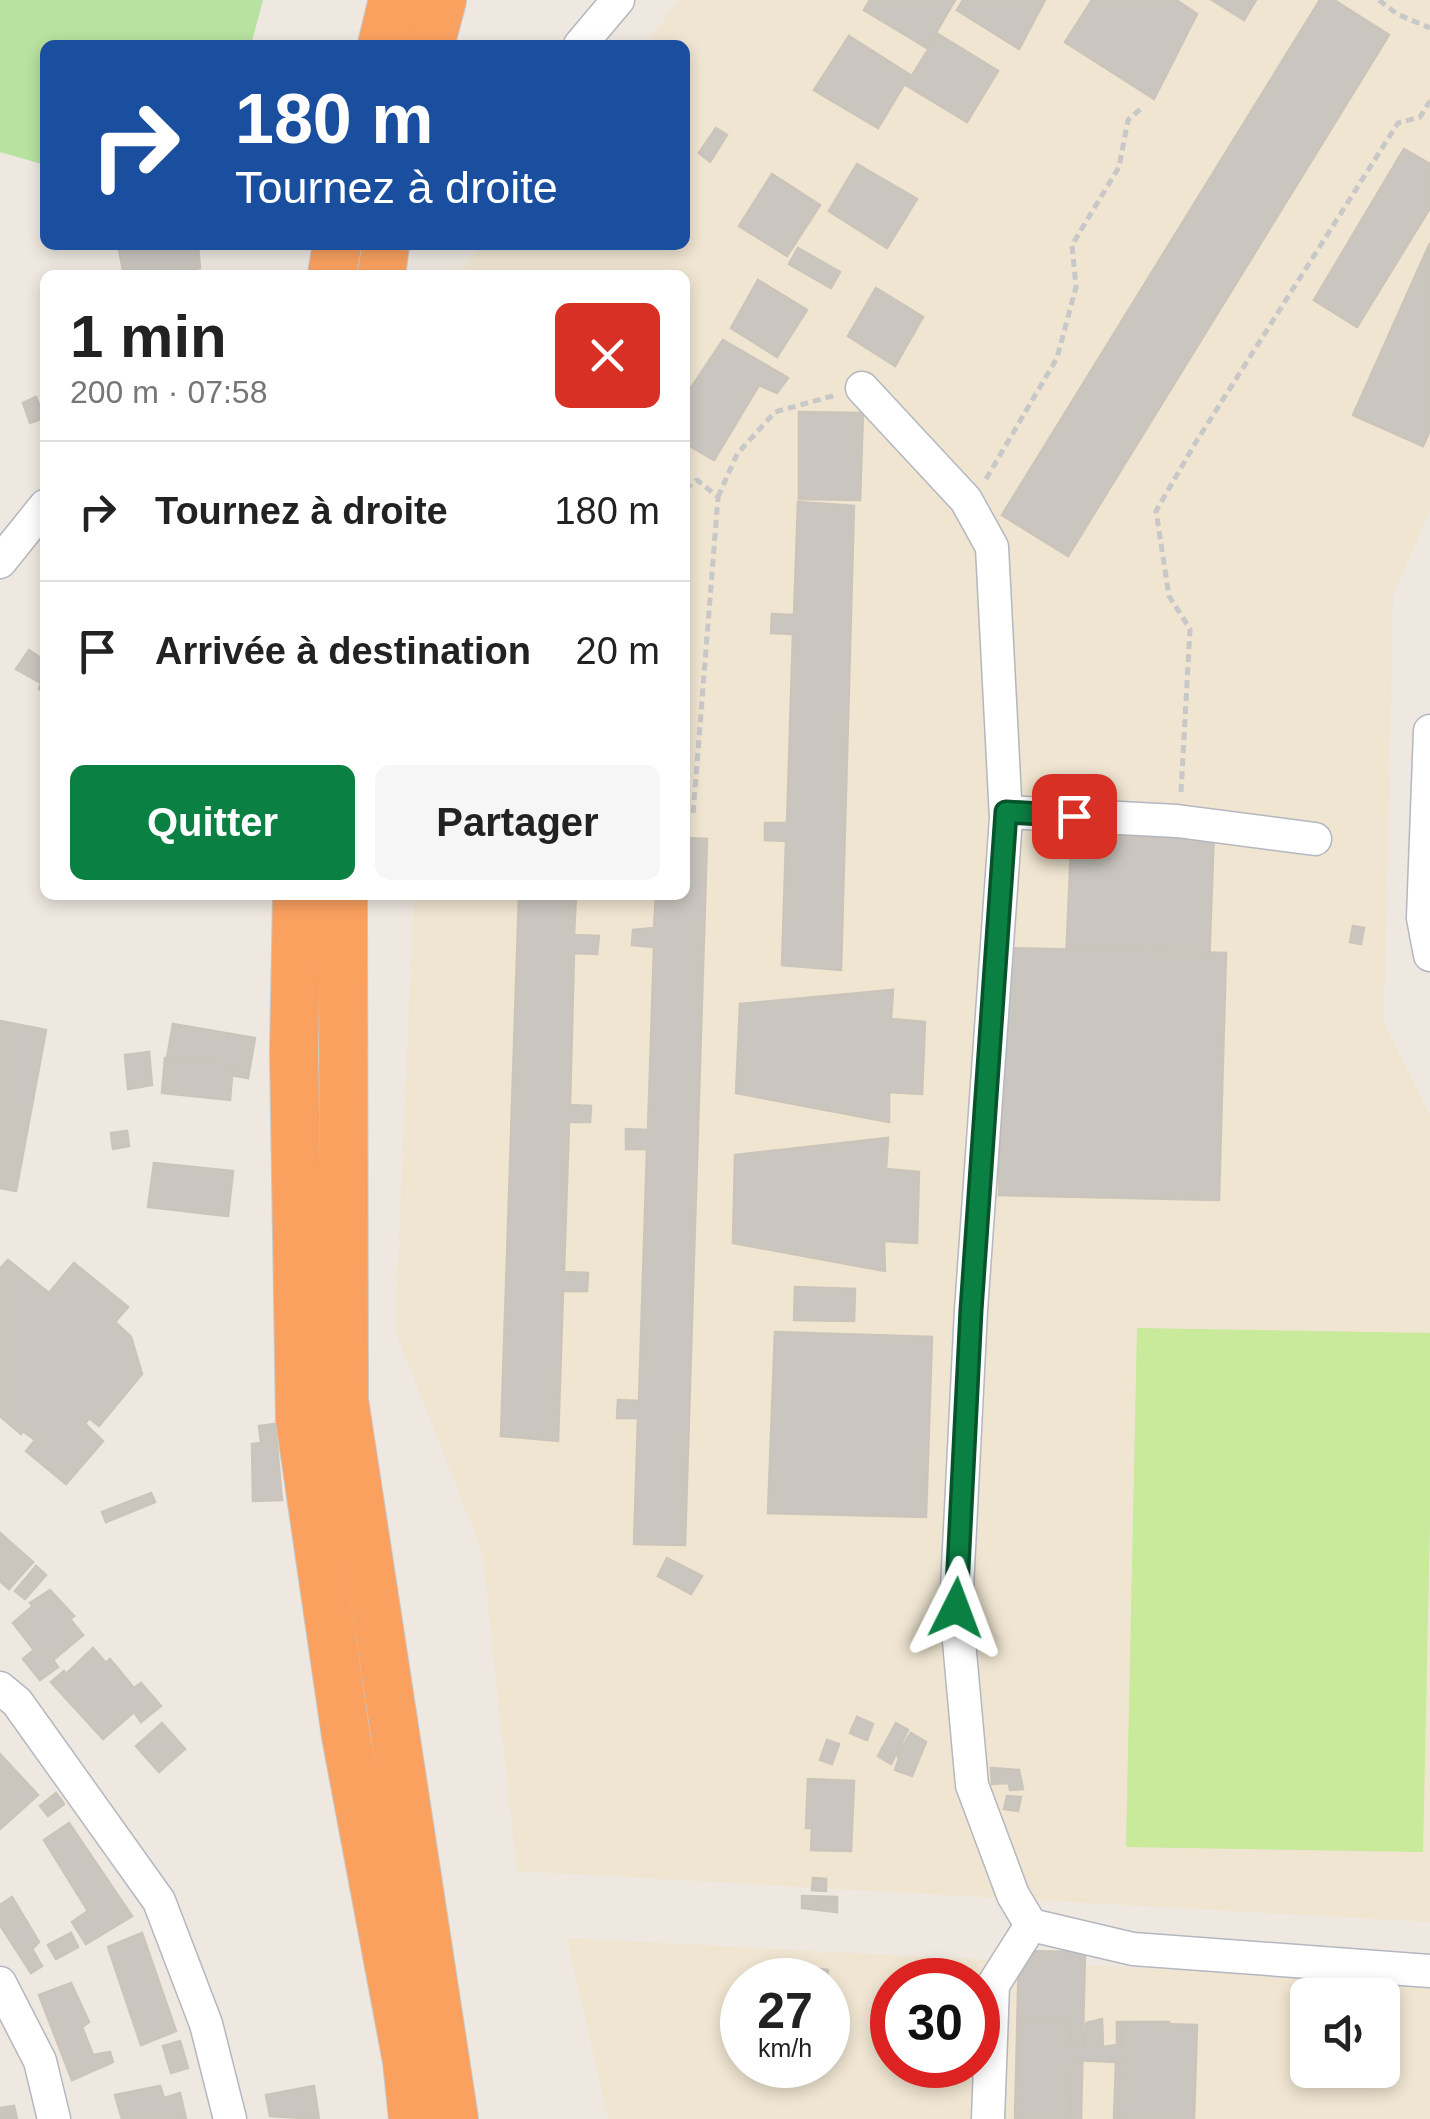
<!DOCTYPE html>
<html lang="fr">
<head>
<meta charset="utf-8">
<style>
	body { margin:0; font-family:Arial,sans-serif; background:#f6f6f6; color:#222; height:100vh; display:flex; flex-direction:column; font-size:38px; white-space:nowrap }
	* { box-sizing:border-box; margin:0 }
	p { font-size:32px; color:#767676 }
	.icon { flex:none; width:55px; height:55px; fill:none; stroke:currentColor; stroke-width:2; stroke-linecap:round; stroke-linejoin:round }
	.map { position:relative; flex:1; overflow:hidden }
	.side { position:absolute; left:40px; top:270px; width:650px; height:630px; display:flex; flex-direction:column; background:#fff; border-radius:15px; box-shadow:0 5px 15px #0003 }
	.side>* { flex:none }
	.guide { position:absolute; left:40px; top:40px; width:650px; height:210px; border-radius:15px; box-shadow:0 5px 15px #0003; background:#1a4fa0; color:#fff; overflow:hidden }
	.controls { position:absolute; left:1290px; top:1978px; display:grid; gap:20px }
	.controls a { display:grid; place-items:center; width:110px; height:110px; border-radius:15px; background:#fff; box-shadow:0 5px 15px #0003; font-size:50px }
	.speed { position:absolute; left:720px; top:1958px; display:flex; gap:20px; font-size:50px; font-weight:700; text-align:center }
	.speed>* { display:grid; place-content:center; width:130px; height:130px; border-radius:50%; background:#fff; box-shadow:0 5px 15px #0003; line-height:1 }
	.speed small { font-size:25px; font-weight:400 }
	.speed .limit { border:15px solid #d22; background:#fff; color:#111 }
	.pin { position:absolute; display:grid; place-items:center; width:85px; height:85px; color:#fff; margin:-42px; border-radius:20px; box-shadow:0 5px 15px #0006 }
	.me { position:absolute; width:110px; margin:-55px; rotate:3deg; stroke-linejoin:round; filter:drop-shadow(0 0 8px #0008) }
	.turn { display:flex; align-items:center; gap:35px; height:210px; padding:0 30px; font-size:45px }
	.turn .icon { width:130px; height:130px; stroke-width:2.5 }
	.turn b { display:block; font-size:70px; line-height:85px }
	.round { display:grid; place-items:center; flex:none; width:105px; height:105px; border-radius:15px; background:#f6f6f6 }
	.headline { display:flex; align-items:center; justify-content:space-between; height:170px; padding:0 30px }
	h1 { font-size:60px; font-weight:700; line-height:75px }
	.cta { display:flex; gap:20px; margin-top:auto; padding:20px 30px }
	.cta a { flex:1; height:115px; border-radius:15px; background:#0b8043; color:#fff; font-size:40px; font-weight:700; line-height:115px; text-align:center }
	.cta a+a { background:#f6f6f6; color:#222 }
	ul { padding:0; list-style:none }
	li { display:flex; align-items:center; gap:30px; height:140px; padding:0 30px; border-top:2px solid #e0e0e0 }
	li div { flex:1 }
	li b { display:block; font-size:38px }
	li em { font-style:normal }
	.map>svg:first-child { display:block }
	.education { fill:#efe5d1; fill-rule:evenodd }
	.green { fill:#b7e29f }
	.pitch { fill:#c9e99b }
	.building { fill:#cac6bf; stroke:#cac4ba; stroke-width:2.5 }
	.lines { fill:none; stroke-linecap:round; stroke-linejoin:round }
	.minor-casing { stroke:#b4b7c0; stroke-width:35 }
	.highway-casing { stroke:#c8c8c8; stroke-width:50 }
	.path { stroke:#c8c8c8; stroke-width:5; stroke-dasharray:8 5; stroke-linecap:butt }
	.minor { stroke:#fff; stroke-width:32 }
	.highway { stroke:#faa160; stroke-width:48 }
	.highway-bridge-casing { stroke:#c8c8c8; stroke-width:50; stroke-linecap:butt }
	.highway-bridge { stroke:#faa160; stroke-width:48 }
	.route-casing { stroke:#07532c; stroke-width:25 }
	.route { stroke:#0b8043; stroke-width:18 }
</style>
</head>
<body>
<div class="map">
<svg width="1430" height="2119" viewBox="0 0 1430 2119">
	<rect width="100%" height="100%" fill="#eee8e0"/>
	<g class="education">
		<path d="M680 0H1430V511L1393 594 1384 1023 1430 1115V1922L517 1871 482 1551 395 1331 414 895H685V275H457L481 245H685V45H643Z"/>
		<path d="M567 1938 1430 1983V2119H608ZM742 1980H828V2065H742ZM892 1980H978V2065H892ZM1308 1995H1382V2070H1308Z"/>
	</g>
	<path class="green" d="M0 0H263L251 45H45V165L0 152Z"/>
	<path class="pitch" d="M1137 1328 1430 1333V1521L1423 1852 1126 1847Z"/>
	<g class="building">
		<path d="M870 0H955L927 48 864 10Z"/>
		<path d="M963 0H1045L1019 49 957 10Z"/>
		<path d="M1092 0H1176L1197 14 1154 99 1065 42Z"/>
		<path d="M1212 0H1256L1244 20Z"/>
		<path d="M1320 0H1334L1389 35 1068 556 1002 515Z"/>
		<path d="M938 34 998 71 967 122 906 85Z"/>
		<path d="M849 36 910 75 878 128 814 90Z"/>
		<path d="M716 128 727 135 710 162 699 153Z"/>
		<path d="M1404 149 1430 164V208L1357 327 1314 300Z"/>
		<path d="M857 164 917 199 887 248 829 211Z"/>
		<path d="M772 174 820 205 787 256 739 226Z"/>
		<path d="M1430 243V430L1423 446 1353 415Z"/>
		<path d="M118 245H193L194 248 198 247 200 268 177 273 176 270 164 275H124Z"/>
		<path d="M798 248 840 272 831 288 789 264Z"/>
		<path d="M758 280 807 310 777 357 731 328Z"/>
		<path d="M876 288 923 317 895 366 848 336Z"/>
		<path d="M723 340 788 378 777 393 759 385 714 460 685 443V397Z"/>
		<path d="M36 397 44 418 30 423 23 403Z"/>
		<path d="M799 412 863 413 860 500 799 499Z"/>
		<path d="M798 502 854 506 841 970 782 965 786 841 765 840V823H787L793 634 771 633 772 614 794 615Z"/>
		<path d="M29 650 45 661V693L39 689 41 683 16 669Z"/>
		<path d="M1072 824 1214 829 1209 966 1066 961Z"/>
		<path d="M685 838 707 839 685 1545 634 1544 638 1418H617L618 1400 639 1401 647 1149H626V1129L648 1130 654 947 632 945 633 930 654 928 656 895H685Z"/>
		<path d="M519 895H576L574 935 599 936 597 954 574 953 570 1105 591 1106 590 1122H569L564 1272 588 1273 587 1291H563L558 1441 501 1436Z"/>
		<path d="M1353 926 1364 928 1361 944 1350 942Z"/>
		<path d="M1005 948 1226 953 1219 1200 999 1195Z"/>
		<path d="M893 990 891 1019 925 1022 922 1094 889 1092V1122L736 1093 740 1004Z"/>
		<path d="M0 1021 46 1030 16 1191 0 1188Z"/>
		<path d="M173 1024 255 1038 248 1078 166 1064Z"/>
		<path d="M149 1052 152 1085 128 1089 125 1055Z"/>
		<path d="M165 1058 233 1065 230 1100 162 1093Z"/>
		<path d="M127 1131 129 1146 113 1149 111 1133Z"/>
		<path d="M888 1138 886 1169 919 1172 917 1243 884 1241 885 1271 733 1243 735 1155Z"/>
		<path d="M154 1163 233 1171 228 1216 148 1207Z"/>
		<path d="M8 1260 49 1293 74 1263 128 1307 115 1322 131 1337 142 1374 99 1426 89 1418 85 1424 103 1441 66 1484 26 1451 35 1440 23 1431 21 1434 0 1416V1269Z"/>
		<path d="M795 1287 855 1289 854 1321 794 1320Z"/>
		<path d="M775 1332 932 1337 926 1517 768 1513Z"/>
		<path d="M275 1424 282 1500 253 1501 252 1444 261 1443 259 1426Z"/>
		<path d="M151 1493 155 1502 106 1522 102 1512Z"/>
		<path d="M0 1533 33 1562 9 1589 0 1581Z"/>
		<path d="M667 1558 702 1576 691 1594 658 1576Z"/>
		<path d="M36 1566 46 1575 25 1599 15 1591Z"/>
		<path d="M50 1590 74 1616 70 1619 83 1635 53 1660 58 1667 40 1680 23 1659 34 1650 13 1623 33 1606 30 1603Z"/>
		<path d="M93 1648 106 1663 110 1659 134 1688 141 1683 161 1706 141 1722 134 1712 103 1739 51 1682 64 1671 66 1674Z"/>
		<path d="M857 1717 873 1724 867 1740 850 1733Z"/>
		<path d="M162 1723 185 1749 159 1772 136 1746Z"/>
		<path d="M896 1723 908 1730 891 1764 878 1756Z"/>
		<path d="M911 1733 926 1742 912 1776 895 1770 899 1758 897 1755Z"/>
		<path d="M827 1740 839 1744 832 1764 820 1760Z"/>
		<path d="M0 1754 38 1795 0 1829Z"/>
		<path d="M991 1768 1019 1770 1023 1789 1010 1790 1009 1783 992 1784Z"/>
		<path d="M808 1779 854 1781 851 1851 811 1850 812 1828H806Z"/>
		<path d="M56 1793 64 1804 48 1816 40 1806Z"/>
		<path d="M1007 1796 1021 1797 1018 1811 1004 1809Z"/>
		<path d="M69 1823 132 1916 86 1944 72 1922 88 1911 44 1840Z"/>
		<path d="M813 1878 826 1879V1891L812 1890Z"/>
		<path d="M802 1896 837 1897V1912L802 1908Z"/>
		<path d="M12 1897 39 1942 32 1949 42 1966 31 1973 0 1925V1905Z"/>
		<path d="M71 1933 78 1947 56 1959 48 1945Z"/>
		<path d="M142 1933 176 2031 141 2045 108 1947Z"/>
		<path d="M1019 1951 1085 1952 1081 2119H1015Z"/>
		<path d="M804 1967 828 1970 826 1980H802Z"/>
		<path d="M71 1983 89 2022 82 2027 93 2055 110 2052 113 2062 72 2080 39 1995Z"/>
		<path d="M1019 2018 1072 2021 1070 2045 1084 2046 1086 2023 1102 2019 1103 2047 1117 2045V2022H1169L1165 2119H1114L1116 2062 1072 2060 1070 2119H1016Z"/>
		<path d="M1122 2023 1197 2025 1194 2119H1119Z"/>
		<path d="M180 2041 188 2068 171 2073 163 2046Z"/>
		<path d="M160 2086 164 2098 180 2093 186 2119H122L115 2095Z"/>
		<path d="M314 2086 319 2119 270 2116 266 2095Z"/>
		<path d="M14 2106 17 2119H0V2108Z"/>
	</g>
	<g class="lines">
		<g class="minor-casing">
			<g id="minor">
				<path d="M580 45 618 0"/>
				<path d="M862 388 966 500 992 547 1006 818 971 1310 956 1608 972 1785 1013 1895 1031 1925 1133 1949 1430 1971"/>
				<path d="M0 562 45 506"/>
				<path d="M1430 731 1423 918 1430 955"/>
				<path d="M1006 812 1177 821 1315 839"/>
				<path d="M0 1688 17 1702 159 1901 206 2024 230 2119"/>
				<path d="M0 1983 40 2061 54 2119"/>
				<path d="M988 2119 993 1985 1031 1925"/>
			</g>
		</g>
		<g class="highway-casing">
			<g id="highway">
				<path d="M382 45 393 0"/>
				<path d="M430 45 442 0"/>
				<path d="M381 275 385 245"/>
				<path d="M297 895 294 1052 300 1420 346 1736 407 2061 413 2119"/>
				<path d="M343 895 344 1400 454 2119"/>
			</g>
		</g>
		<g class="path">
			<path d="M1379 0 1397 14 1430 28"/>
			<path d="M986 479 1057 358 1076 287 1072 245 1119 167 1128 120 1144 106"/>
			<path d="M685 489 697 480 718 497 693 815"/>
			<path d="M718 497 737 454 775 412 836 395"/>
			<path d="M1181 792 1190 629 1169 596 1156 511 1196 442 1398 123 1420 117 1430 101"/>
		</g>
		<use href="#minor" class="minor"/>
		<use href="#highway" class="highway"/>
		<g class="highway-bridge-casing">
			<path id="highway-bridge" d="M332 275 337 245"/>
		</g>
		<use href="#highway-bridge" class="highway-bridge"/>
	</g>
	<g class="lines">
		<g class="route-casing">
			<path id="route" d="M956 1608 971 1310 1006 812 1074 816"/>
		</g>
		<use href="#route" class="route"/>
	</g>
</svg>
<div class="controls">
<a><svg class="icon" aria-label="sound" viewBox="0 0 24 24"><path d="M4 9h4l5-4v14l-5-4H4zM17 9q2 3 0 6"/></svg></a>
</div>
<div class="speed"><div>27<small>km/h</small></div><div class="limit">30</div></div>
<div class="pin" style="left:1074px;top:816px;background:#d93025"><svg class="icon" aria-label="arrive" viewBox="0 0 24 24"><path d="M6 21V4h12l-3 4 3 4H6"/></svg></div>
<svg class="me" style="left:956px;top:1608px" viewBox="-20 -20 40 40"><path d="M0-17L14 15 0 8-14 15z" fill="#0b8043" stroke="#fff" stroke-width="4"/></svg>
<div class="guide">
<div class="turn"><svg class="icon" aria-label="right" viewBox="0 0 24 24"><path d="M7 20v-9h11M14 6l5 5-5 5"/></svg><div><b>180 m</b>Tournez à droite</div></div>
</div>
<section class="side">
<div class="headline"><div><h1>1 min</h1><p>200 m · 07:58</p></div><a class="round" style="background:#d93025;color:#fff"><svg class="icon" aria-label="close" viewBox="0 0 24 24"><path d="M6 6l12 12M18 6L6 18"/></svg></a></div>
<ul>
<li><svg class="icon" aria-label="right" viewBox="0 0 24 24"><path d="M7 20v-9h11M14 6l5 5-5 5"/></svg><div><b>Tournez à droite</b></div><em>180 m</em></li>
<li><svg class="icon" aria-label="arrive" viewBox="0 0 24 24"><path d="M6 21V4h12l-3 4 3 4H6"/></svg><div><b>Arrivée à destination</b></div><em>20 m</em></li>
</ul>
<div class="cta"><a>Quitter</a><a>Partager</a></div>
</section>
</div>
</body>
</html>
